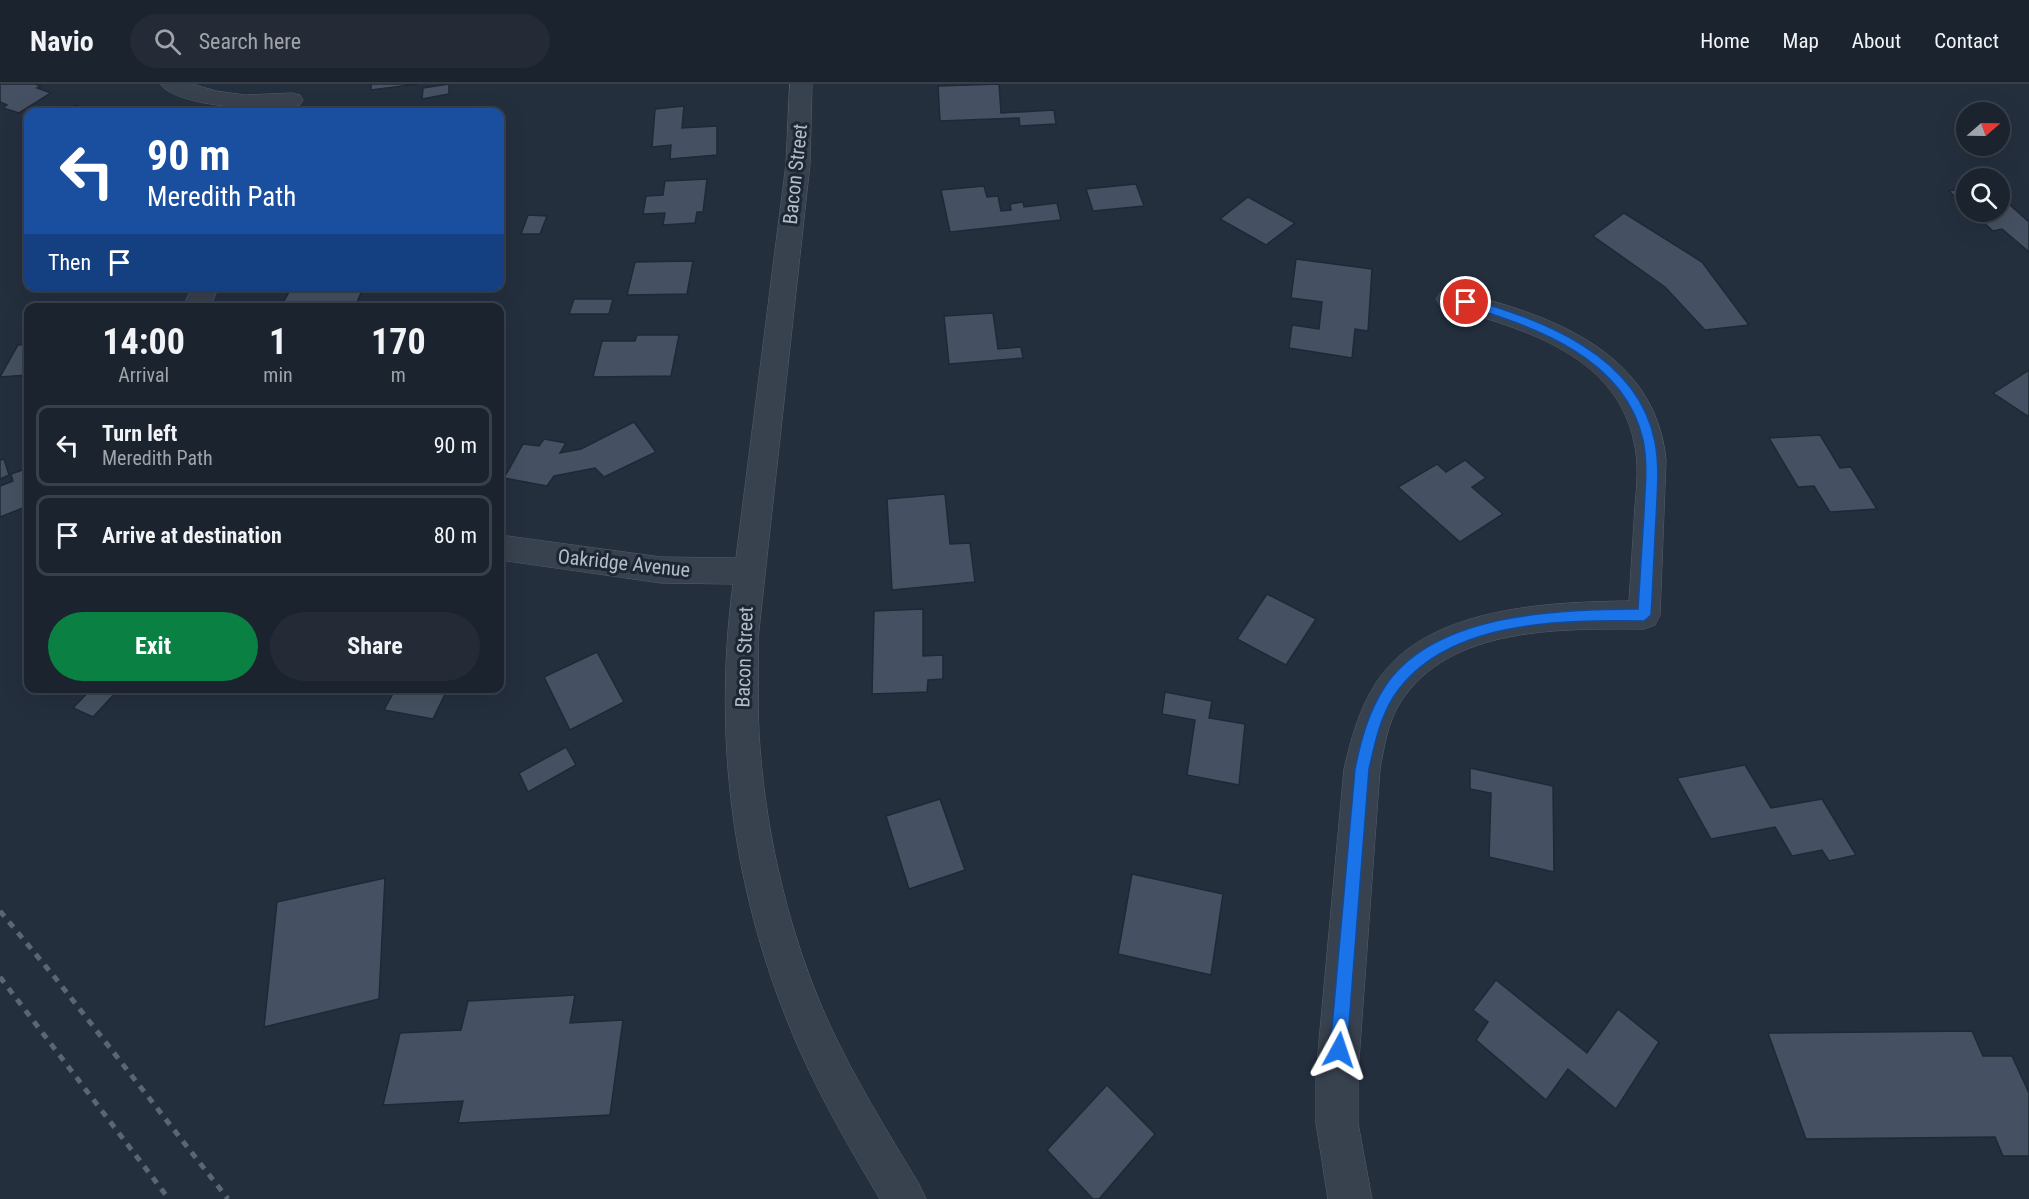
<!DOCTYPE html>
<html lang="en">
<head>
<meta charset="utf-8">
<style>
	body { margin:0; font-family:"Roboto Condensed",sans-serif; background:#242b36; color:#f1f3f6; height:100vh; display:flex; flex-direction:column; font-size:22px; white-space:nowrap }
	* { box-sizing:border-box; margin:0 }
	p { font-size:20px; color:#a0a4aa }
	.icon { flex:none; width:33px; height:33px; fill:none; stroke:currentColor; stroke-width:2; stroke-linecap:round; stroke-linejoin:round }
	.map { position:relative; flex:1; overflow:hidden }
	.sheet { position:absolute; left:24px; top:219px; width:480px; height:390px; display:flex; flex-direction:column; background:#1b232e; border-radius:12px; box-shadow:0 6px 24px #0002,0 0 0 2px #39404a }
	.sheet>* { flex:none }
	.hud { position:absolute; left:24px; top:24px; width:480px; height:183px; border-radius:12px; box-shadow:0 6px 24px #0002,0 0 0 2px #39404a; background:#1a4fa0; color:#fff; overflow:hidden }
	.needle { width:39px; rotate:70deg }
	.fabs { position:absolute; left:1956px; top:18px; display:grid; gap:12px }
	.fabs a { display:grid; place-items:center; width:54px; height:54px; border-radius:50%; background:#1b232e; box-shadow:0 6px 24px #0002,0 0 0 2px #39404a; font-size:30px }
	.pin { position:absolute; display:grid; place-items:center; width:51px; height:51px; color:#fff; margin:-26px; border:3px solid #fff; border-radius:50%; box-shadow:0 2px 6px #0007 }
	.me { position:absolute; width:66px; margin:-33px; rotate:5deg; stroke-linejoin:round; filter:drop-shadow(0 0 4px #0008) }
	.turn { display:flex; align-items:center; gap:21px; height:126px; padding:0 24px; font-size:27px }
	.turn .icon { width:78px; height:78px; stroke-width:2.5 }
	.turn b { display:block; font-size:42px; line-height:51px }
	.then { display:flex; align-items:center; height:57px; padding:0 24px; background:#0003; gap:12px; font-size:22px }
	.eta { display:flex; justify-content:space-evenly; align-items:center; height:102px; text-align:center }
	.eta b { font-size:36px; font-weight:700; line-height:42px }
	.cta { display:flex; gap:12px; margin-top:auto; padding:12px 24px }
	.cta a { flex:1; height:69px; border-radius:36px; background:#0b8043; color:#fff; font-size:24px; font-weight:700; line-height:69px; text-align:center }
	.cta a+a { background:#242b36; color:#f1f3f6 }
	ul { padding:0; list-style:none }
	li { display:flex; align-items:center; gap:18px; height:81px; margin:0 12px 9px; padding:0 12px; border:3px solid #39404a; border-radius:12px }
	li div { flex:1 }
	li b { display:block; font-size:22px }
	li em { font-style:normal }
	header { display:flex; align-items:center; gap:36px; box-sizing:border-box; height:84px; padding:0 30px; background:#1b232e; border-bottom:2px solid #39404a }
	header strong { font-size:28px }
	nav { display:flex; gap:33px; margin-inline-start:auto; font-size:21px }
	.search { width:420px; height:54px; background:#242b36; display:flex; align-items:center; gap:15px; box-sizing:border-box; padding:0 21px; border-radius:33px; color:#a0a4aa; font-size:22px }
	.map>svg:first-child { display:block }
	.building { fill:#455162; stroke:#1f2835; stroke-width:1.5 }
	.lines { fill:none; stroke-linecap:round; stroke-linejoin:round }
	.minor-casing { stroke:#565f6c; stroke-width:1 }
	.minor { fill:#38414e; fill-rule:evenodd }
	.rail { stroke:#5a6575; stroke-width:5; stroke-dasharray:7 7; stroke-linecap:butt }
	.route { fill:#1a73e8; stroke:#114b97; stroke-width:1.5 }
	.labels { text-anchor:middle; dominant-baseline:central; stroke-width:6; stroke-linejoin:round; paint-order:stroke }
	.street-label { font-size:20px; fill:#b4bcc9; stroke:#1d2633 }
</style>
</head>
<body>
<header>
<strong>Navio</strong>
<div class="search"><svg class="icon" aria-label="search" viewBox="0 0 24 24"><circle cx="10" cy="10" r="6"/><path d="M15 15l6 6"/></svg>Search here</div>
<nav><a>Home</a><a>Map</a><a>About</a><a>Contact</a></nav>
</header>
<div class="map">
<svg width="2029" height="1115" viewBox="0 0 2029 1115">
	<rect width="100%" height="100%" fill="#242f3e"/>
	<g class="building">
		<path d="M0 0H35L41 2 37 4 51 9 19 29 3 24 7 21 0 18Z"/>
		<path d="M371 0H418L371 6Z"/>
		<path d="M449 0V10L422 15 423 4Z"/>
		<path d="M999 0 1001 29 1054 26 1056 40 1020 42 1019 34 940 37 938 2Z"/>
		<path d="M76 21 97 28H65Z"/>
		<path d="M684 22 682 44 717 42V71L670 75 671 61 652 63 655 25Z"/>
		<path d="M707 95 703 128H697L695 139 663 141 665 129 643 130 646 112 663 111 665 97Z"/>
		<path d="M1136 100 1144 122 1093 127 1086 105Z"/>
		<path d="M984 102 987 113 998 112 1001 127 1011 126 1010 120 1023 118 1024 123 1057 119 1061 136 950 148 941 106Z"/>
		<path d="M1966 104V123L1949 107Z"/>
		<path d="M2000 112 2029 138V168L2002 145 1993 147 1972 128H2000Z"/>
		<path d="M1248 113 1295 139 1266 161 1220 135Z"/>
		<path d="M1624 129 1702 178 1749 241 1705 246 1665 203 1593 152Z"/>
		<path d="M528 131 547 132 540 150H521Z"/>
		<path d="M1296 175 1372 185 1368 247 1355 245 1352 274 1289 264 1292 241 1319 245 1322 218 1291 214Z"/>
		<path d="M693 177 687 210 627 211 635 178Z"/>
		<path d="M292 202H364L355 223H281Z"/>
		<path d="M574 215H613L609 230H569Z"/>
		<path d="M993 229 998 265 1021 263 1023 274 949 280 944 232Z"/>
		<path d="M637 251H679L671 292 593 293 602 257H635Z"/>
		<path d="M28 260V291L0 293 18 261Z"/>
		<path d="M2029 286V333L1993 309Z"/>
		<path d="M634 338 656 368 604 393 595 384 554 392 547 402 504 394 523 360 539 362 544 355 566 359 560 369 581 365Z"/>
		<path d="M1820 351 1840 384 1851 383 1877 425 1830 428 1814 402 1798 403 1769 354Z"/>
		<path d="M4 375 9 391 0 395V376Z"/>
		<path d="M1465 376 1486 394 1472 403 1503 430 1460 458 1398 403 1437 380 1446 388Z"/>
		<path d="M28 384V422L0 433V402L13 397 11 390Z"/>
		<path d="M945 410 950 460 970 459 975 498 892 506 887 415Z"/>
		<path d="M1267 510 1316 535 1286 581 1237 555Z"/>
		<path d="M923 525V572L943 571V595L928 596 927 608 872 610 874 527Z"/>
		<path d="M597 568 624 618 570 646 544 593Z"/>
		<path d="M92 604H120L93 633 73 624Z"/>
		<path d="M396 604H448L433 635 384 626Z"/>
		<path d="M1165 608 1212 617 1209 634 1245 640 1239 701 1187 691 1195 636 1162 630Z"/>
		<path d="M566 663 576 681 528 708 519 689Z"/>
		<path d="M1745 681 1771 724 1822 715 1856 771 1829 777 1822 766 1792 772 1775 743 1711 755 1677 694Z"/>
		<path d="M1470 684 1553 702 1554 788 1489 773 1491 709 1470 705Z"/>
		<path d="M940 715 965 786 909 805 886 732Z"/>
		<path d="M1132 790 1223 810 1211 891 1118 870Z"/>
		<path d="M385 794 379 915 264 943 277 818Z"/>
		<path d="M1496 896 1587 969 1618 925 1659 958 1616 1025 1568 985 1546 1016 1476 956 1488 938 1473 926Z"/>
		<path d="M575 911 570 939 623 936 610 1031 458 1039 463 1017 383 1021 400 949 461 946 468 917Z"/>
		<path d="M1972 947 1983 972H2012L2029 1009V1072H2003L1995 1053 1806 1055 1768 949Z"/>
		<path d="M1107 1001 1155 1050 1099 1115H1093L1047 1066Z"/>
	</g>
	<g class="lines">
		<g class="minor-casing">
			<g id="minor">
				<path d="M160 0H192L216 7 245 11 292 9 300 11 303 16 300 21C273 28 176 24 160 0Z"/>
				<path d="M790 0H812L810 80 758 555C759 591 757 628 760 664 767 756 790 853 828 937 854 994 887 1047 919 1100L926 1115H880C851 1067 823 1018 800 967 734 818 712 660 733 500L661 499 500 476V451L661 473 736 474 786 80Z"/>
				<path d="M193 202H219L210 224H183Z"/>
				<path d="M1449 206C1543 228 1655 264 1666 376L1660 531 1655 541 1644 545C1563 545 1449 541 1400 619 1388 638 1384 663 1380 685L1358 990V1039L1372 1115H1328L1316 1039V990L1344 685C1351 655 1359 625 1376 599 1424 523 1548 518 1629 517 1631 486 1633 454 1635 422 1637 401 1639 378 1634 358 1615 267 1516 243 1440 221L1436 215 1440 209Z"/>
			</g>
		</g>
		<use href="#minor" class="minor"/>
		<g class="rail">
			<path d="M0 827 57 896 228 1115"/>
			<path d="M0 893 169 1115"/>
		</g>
	</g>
	<path class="route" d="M1466 214C1542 236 1638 270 1655 358 1660 384 1657 410 1656 435 1654 467 1653 499 1651 531L1644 537C1564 536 1445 535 1394 612 1380 634 1375 659 1369 685L1347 966 1345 972 1339 975 1333 972 1330 966 1355 685C1361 656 1368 629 1384 604 1432 529 1559 525 1638 525 1640 493 1642 461 1644 429 1645 405 1648 380 1643 356 1625 274 1534 242 1462 221V216Z"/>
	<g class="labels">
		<g class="street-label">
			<text transform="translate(795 90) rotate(-84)">Bacon Street</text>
			<text transform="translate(624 479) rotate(6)">Oakridge Avenue</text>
			<text transform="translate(744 573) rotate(-88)">Bacon Street</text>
		</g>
	</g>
</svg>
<div class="fabs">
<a><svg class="needle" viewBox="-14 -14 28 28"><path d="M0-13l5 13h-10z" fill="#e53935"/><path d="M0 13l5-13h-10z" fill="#a0a4aa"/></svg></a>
<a><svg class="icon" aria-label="search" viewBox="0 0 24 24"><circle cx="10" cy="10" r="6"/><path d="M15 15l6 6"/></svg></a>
</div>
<div class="pin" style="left:1466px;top:218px;background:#d93025"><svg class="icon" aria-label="arrive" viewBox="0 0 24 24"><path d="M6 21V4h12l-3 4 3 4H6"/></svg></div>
<svg class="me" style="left:1339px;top:966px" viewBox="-20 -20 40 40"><path d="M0-17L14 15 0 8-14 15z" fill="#1a73e8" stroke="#fff" stroke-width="4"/></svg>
<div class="hud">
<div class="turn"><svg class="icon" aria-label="left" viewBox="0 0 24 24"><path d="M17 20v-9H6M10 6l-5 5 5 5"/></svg><div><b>90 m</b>Meredith Path</div></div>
<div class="then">Then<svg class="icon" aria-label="arrive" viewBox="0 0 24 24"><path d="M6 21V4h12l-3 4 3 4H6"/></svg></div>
</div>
<section class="sheet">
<div class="eta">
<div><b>14:00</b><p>Arrival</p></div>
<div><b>1</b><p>min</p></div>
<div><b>170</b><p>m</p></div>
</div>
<ul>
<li><svg class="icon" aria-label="left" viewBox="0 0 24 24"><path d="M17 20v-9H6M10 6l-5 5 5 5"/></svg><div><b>Turn left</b><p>Meredith Path</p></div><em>90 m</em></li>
<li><svg class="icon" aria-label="arrive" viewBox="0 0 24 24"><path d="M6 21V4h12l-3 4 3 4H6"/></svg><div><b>Arrive at destination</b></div><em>80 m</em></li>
</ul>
<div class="cta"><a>Exit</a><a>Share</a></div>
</section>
</div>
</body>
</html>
